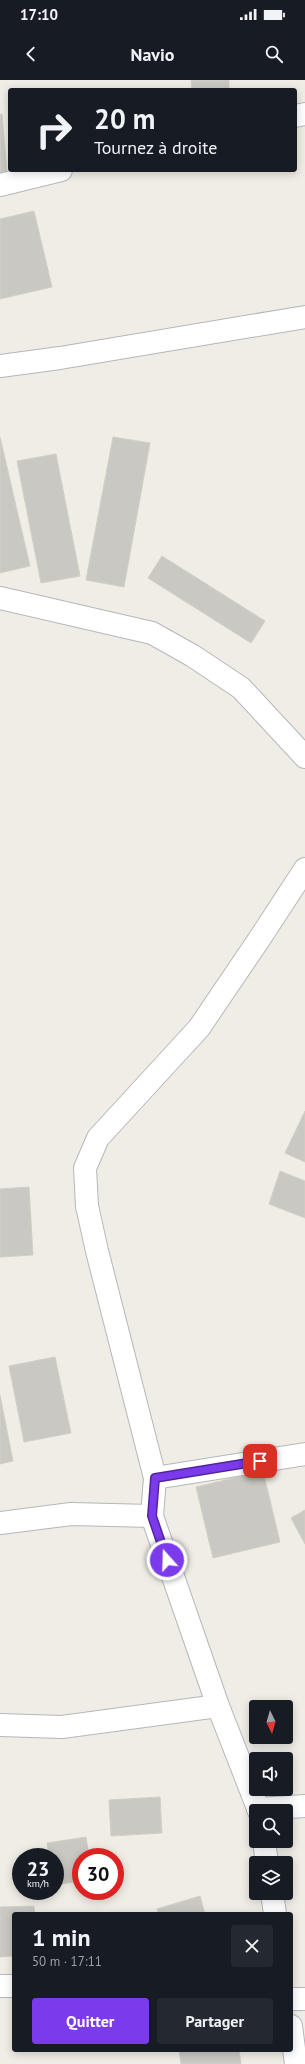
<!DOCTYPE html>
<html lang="fr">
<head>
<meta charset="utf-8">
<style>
	body { margin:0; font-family:"PT Sans",sans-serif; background:#242831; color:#f1f3f6; height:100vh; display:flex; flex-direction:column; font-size:15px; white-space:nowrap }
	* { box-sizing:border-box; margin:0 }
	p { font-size:13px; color:#9ea1a6 }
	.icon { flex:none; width:22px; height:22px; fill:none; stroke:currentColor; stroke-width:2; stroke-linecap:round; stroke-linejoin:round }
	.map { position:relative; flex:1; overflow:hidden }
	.side { position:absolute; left:12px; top:1832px; width:281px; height:140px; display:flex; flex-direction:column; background:#171b24; border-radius:4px; box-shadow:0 2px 10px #0003 }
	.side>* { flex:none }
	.hud { position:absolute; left:8px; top:8px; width:289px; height:84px; border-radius:4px; box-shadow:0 2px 10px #0003; background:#171b24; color:#f1f3f6; overflow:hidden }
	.needle { width:26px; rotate:175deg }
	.controls { position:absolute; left:249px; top:1620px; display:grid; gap:8px }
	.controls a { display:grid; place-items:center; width:44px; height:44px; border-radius:4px; background:#171b24; box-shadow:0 2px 10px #0003; font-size:20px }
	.speed { position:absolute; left:12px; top:1768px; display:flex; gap:8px; font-size:20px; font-weight:700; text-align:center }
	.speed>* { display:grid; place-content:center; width:52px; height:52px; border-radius:50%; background:#171b24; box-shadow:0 2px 10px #0003; line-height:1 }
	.speed small { font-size:10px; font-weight:400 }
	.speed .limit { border:6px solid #d22; background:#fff; color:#111 }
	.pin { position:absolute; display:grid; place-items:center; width:34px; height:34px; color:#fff; margin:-17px; border-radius:8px; box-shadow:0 2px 6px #0006 }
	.me { position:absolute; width:44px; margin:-22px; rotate:340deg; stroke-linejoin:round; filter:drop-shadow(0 0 3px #0008) }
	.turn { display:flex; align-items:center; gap:14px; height:84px; padding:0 20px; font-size:18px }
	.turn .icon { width:52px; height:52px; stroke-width:2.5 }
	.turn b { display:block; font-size:28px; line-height:34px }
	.round { display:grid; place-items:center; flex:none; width:42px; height:42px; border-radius:4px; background:#242831 }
	.overview { display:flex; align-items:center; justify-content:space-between; height:68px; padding:0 20px }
	h1 { font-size:24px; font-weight:800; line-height:30px }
	.primary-button { display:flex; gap:8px; margin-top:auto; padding:8px 20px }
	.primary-button a { flex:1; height:46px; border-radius:4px; background:#7c3aed; color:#fff; font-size:16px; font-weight:800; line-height:46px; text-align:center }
	.primary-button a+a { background:#242831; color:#f1f3f6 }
	.status { display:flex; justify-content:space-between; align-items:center; height:28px; padding:0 20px; background:#171b24; direction:ltr }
	.status svg { height:11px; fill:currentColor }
	header { display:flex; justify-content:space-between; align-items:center; height:52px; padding:0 20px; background:#171b24; font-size:18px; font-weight:800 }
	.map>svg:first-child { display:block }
	.building { fill:#cac8c2; stroke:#d3cfc4 }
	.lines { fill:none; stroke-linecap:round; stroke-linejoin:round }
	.minor-casing { stroke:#b5b7bc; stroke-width:24 }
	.tertiary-casing { stroke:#b5b7bc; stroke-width:24 }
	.minor { stroke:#fff; stroke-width:22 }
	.tertiary { stroke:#fff; stroke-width:22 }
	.route-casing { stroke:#51269a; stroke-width:10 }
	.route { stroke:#7c3aed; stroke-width:7 }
</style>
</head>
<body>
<div class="status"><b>17:10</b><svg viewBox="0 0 49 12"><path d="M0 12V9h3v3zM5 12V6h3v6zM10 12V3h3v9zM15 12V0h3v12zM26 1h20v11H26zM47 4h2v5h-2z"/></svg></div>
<header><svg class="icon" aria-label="back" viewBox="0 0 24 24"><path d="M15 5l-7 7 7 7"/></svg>Navio<svg class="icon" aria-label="search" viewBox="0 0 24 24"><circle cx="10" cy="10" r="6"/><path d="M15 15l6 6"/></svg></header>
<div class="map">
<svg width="305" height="1984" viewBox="0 0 305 1984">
	<rect width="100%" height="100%" fill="#efede5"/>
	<g class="building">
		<path d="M191 0H229V10H192Z"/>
		<path d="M0 34H2L7 92 0 93Z"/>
		<path d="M34 131 52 207 0 219V139Z"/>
		<path d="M0 357 30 486 0 493Z"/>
		<path d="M113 357 150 363 124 507 86 500Z"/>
		<path d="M56 374 80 496 41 503 17 381Z"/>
		<path d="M162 476 265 541 251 563 148 498Z"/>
		<path d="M305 1031V1082L285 1073Z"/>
		<path d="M280 1091 305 1101V1138L269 1124Z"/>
		<path d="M29 1107 33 1175 0 1177V1109Z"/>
		<path d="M55 1277 71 1353 24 1362 9 1286Z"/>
		<path d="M0 1315 13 1381 0 1384Z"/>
		<path d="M263 1391 280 1462 213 1478 196 1407Z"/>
		<path d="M305 1430V1464L291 1438Z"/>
		<path d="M160 1717 162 1753 111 1756 109 1720Z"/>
		<path d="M86 1757 89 1777H81V1801L55 1805V1777H49L47 1763Z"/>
		<path d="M200 1816 205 1834H159L157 1829Z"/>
		<path d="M34 1826 35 1834H14V1876L0 1877V1827Z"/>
		<path d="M179 1970H239L241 1984H181Z"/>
	</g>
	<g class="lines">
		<g class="minor-casing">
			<g id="minor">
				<path d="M295 36 305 34"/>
				<path d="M0 105 61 90"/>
				<path d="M0 286 60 278 305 237"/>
				<path d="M155 1398 305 1374"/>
				<path d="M0 1443 71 1434 152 1436"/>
				<path d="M0 1645 62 1647 218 1626"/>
				<path d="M258 1729 305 1726"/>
				<path d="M259 1731 218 1626 152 1436 155 1398 97 1171 87 1126 85 1088 98 1058 199 948 260 858 305 789"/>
				<path d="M264 1761 267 1783"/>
				<path d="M272 1813 275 1834"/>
				<path d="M0 1906H14"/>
				<path d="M291 1919H305"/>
				<path d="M291 1946 296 1984"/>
			</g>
		</g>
		<g class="tertiary-casing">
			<path id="tertiary" d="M0 518 152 553 193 576 241 608 305 677"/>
		</g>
		<use href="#minor" class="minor"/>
		<use href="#tertiary" class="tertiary"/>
	</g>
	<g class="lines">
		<g class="route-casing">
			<path id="route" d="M167 1480 152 1436 155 1398 260 1381"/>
		</g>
		<use href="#route" class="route"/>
	</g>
</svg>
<div class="controls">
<a><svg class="needle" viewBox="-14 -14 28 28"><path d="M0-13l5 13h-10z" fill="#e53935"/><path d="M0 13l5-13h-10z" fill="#9ea1a6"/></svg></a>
<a><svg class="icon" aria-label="sound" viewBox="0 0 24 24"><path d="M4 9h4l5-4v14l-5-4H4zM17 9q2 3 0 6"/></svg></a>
<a><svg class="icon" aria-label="search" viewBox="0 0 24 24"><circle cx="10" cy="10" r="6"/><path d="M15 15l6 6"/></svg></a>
<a><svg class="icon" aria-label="layers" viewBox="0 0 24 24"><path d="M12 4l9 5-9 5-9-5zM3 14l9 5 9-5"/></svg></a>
</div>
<div class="speed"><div>23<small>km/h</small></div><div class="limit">30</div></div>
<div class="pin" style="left:260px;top:1381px;background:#d93025"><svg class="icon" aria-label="arrive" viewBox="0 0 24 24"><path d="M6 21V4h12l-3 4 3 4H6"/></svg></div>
<svg class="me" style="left:167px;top:1480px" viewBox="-20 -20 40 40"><circle r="17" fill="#7c3aed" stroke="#fff" stroke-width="3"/><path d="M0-11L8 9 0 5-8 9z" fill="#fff"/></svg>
<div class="hud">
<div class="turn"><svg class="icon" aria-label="right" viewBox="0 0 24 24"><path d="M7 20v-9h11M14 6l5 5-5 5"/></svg><div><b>20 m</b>Tournez à droite</div></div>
</div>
<section class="side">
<div class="overview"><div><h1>1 min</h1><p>50 m · 17:11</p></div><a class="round"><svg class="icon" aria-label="close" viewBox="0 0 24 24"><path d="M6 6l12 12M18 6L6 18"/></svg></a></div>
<div class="primary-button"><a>Quitter</a><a>Partager</a></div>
</section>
</div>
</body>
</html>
